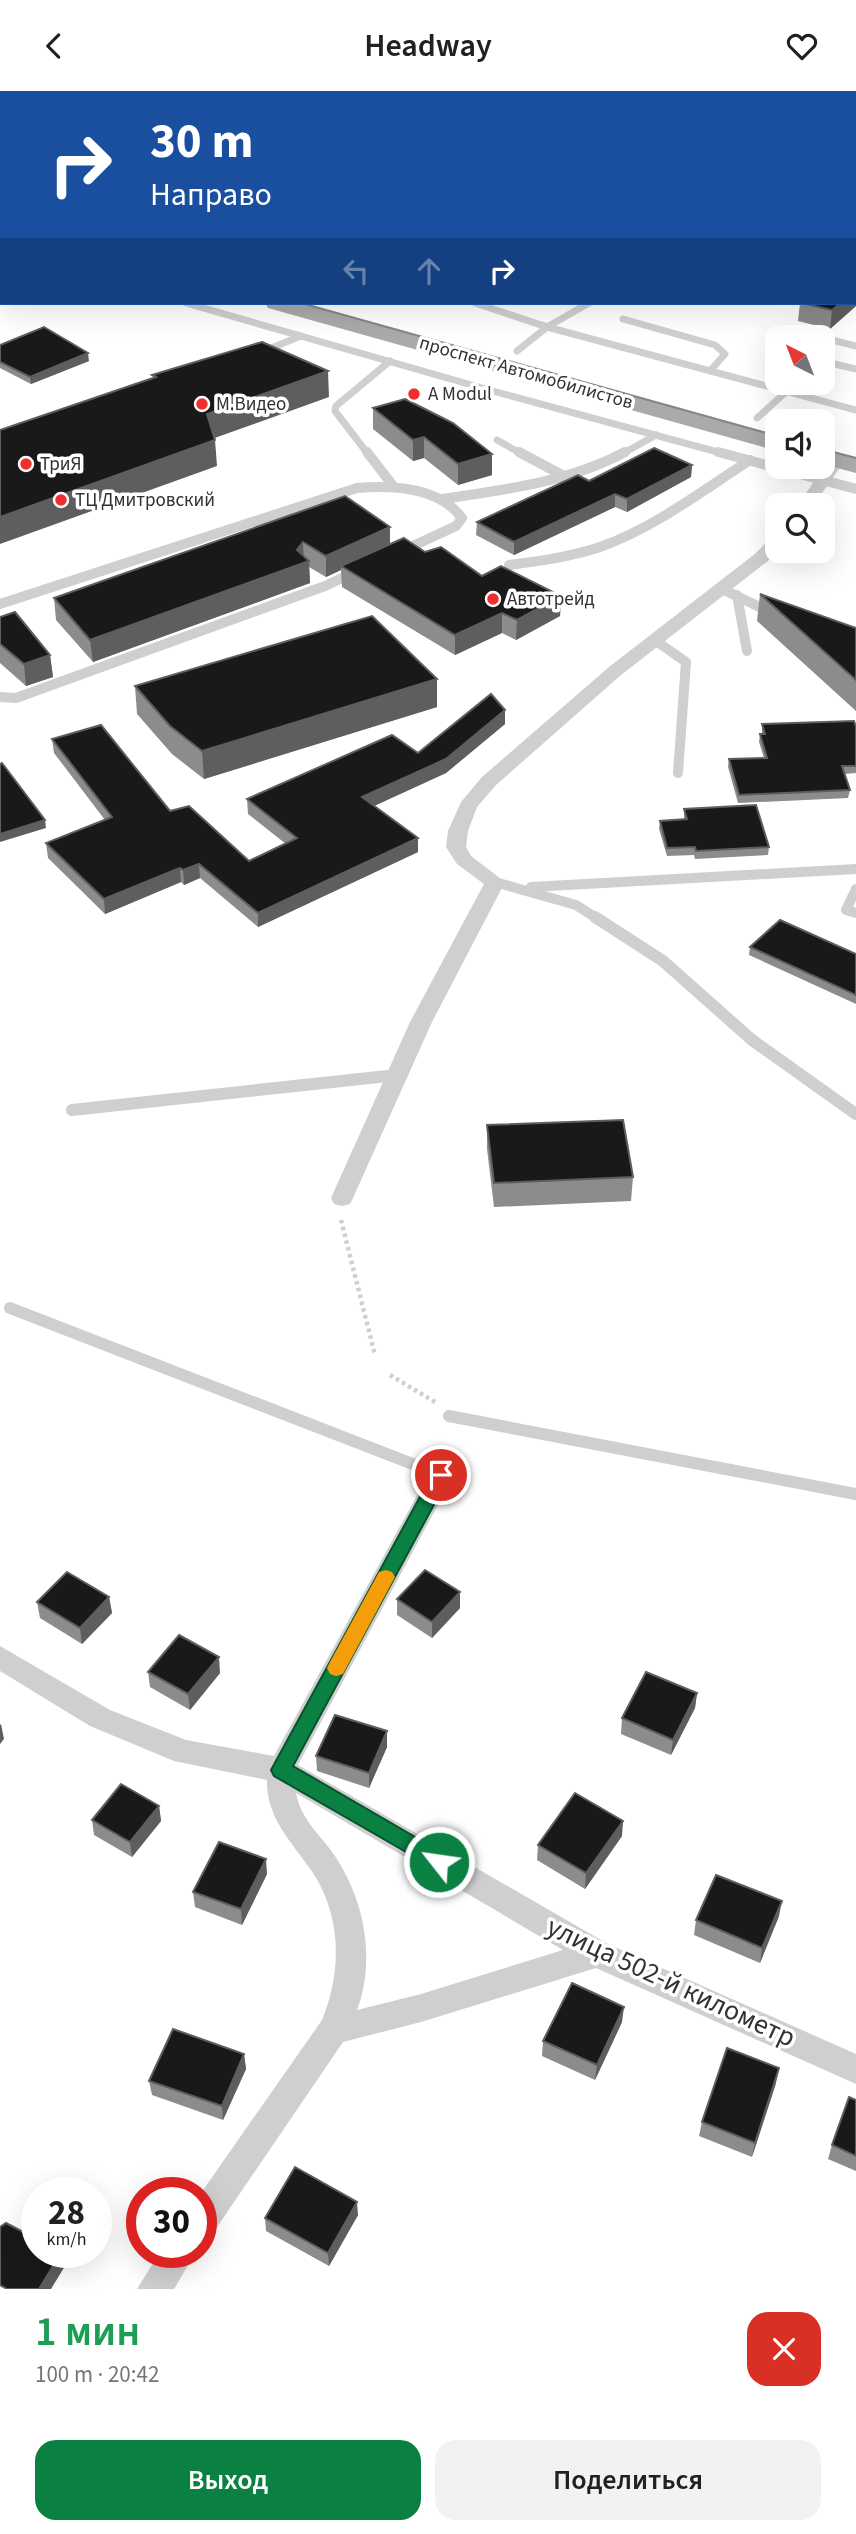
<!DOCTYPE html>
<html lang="ru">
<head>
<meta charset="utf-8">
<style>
	body { margin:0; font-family:"Source Sans 3",sans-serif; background:#f2f2f2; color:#202124; height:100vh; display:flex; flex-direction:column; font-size:26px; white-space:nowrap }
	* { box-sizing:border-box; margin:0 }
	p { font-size:23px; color:#757577 }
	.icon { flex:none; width:38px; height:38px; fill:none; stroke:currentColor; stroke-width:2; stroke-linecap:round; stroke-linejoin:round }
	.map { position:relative; height:2198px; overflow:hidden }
	.details { display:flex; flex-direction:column; background:#fff; flex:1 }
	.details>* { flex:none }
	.hud { position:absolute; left:0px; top:0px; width:858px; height:214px; box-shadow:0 7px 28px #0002; background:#1a4fa0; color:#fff; overflow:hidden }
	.needle { width:46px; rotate:318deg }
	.buttons { position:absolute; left:765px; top:234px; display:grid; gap:14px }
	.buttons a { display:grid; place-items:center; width:70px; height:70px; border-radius:14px; background:#fff; box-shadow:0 7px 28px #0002; font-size:35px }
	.speed { position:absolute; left:21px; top:2086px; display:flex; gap:14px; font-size:35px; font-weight:700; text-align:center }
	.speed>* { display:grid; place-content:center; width:91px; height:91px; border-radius:50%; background:#fff; box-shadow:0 7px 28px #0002; line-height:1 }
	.speed small { font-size:18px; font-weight:400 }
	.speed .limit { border:10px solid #d22; background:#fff; color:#111 }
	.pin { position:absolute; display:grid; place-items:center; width:60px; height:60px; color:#fff; margin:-30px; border:4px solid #fff; border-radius:50%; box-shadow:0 2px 7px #0007 }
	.me { position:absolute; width:77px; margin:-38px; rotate:300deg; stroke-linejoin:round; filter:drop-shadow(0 0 5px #0008) }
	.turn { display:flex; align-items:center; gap:24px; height:147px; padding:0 35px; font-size:32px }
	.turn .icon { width:91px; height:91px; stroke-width:2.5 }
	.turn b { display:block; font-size:49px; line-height:60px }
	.lanes { display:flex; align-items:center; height:66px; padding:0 35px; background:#0003; justify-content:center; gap:35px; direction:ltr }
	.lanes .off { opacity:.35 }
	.round { display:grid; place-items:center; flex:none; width:74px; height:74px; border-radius:21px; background:#f2f2f2 }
	.summary { display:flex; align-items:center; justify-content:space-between; height:119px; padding:0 35px }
	h1 { font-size:42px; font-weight:600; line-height:52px; color:#1e9e55 }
	.action { display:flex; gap:14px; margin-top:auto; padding:14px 35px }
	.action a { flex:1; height:80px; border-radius:21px; background:#0b8043; color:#fff; font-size:28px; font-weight:600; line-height:80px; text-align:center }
	.action a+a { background:#f2f2f2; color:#202124 }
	header { display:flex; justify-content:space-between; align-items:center; height:91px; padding:0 35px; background:#fff; font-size:32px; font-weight:600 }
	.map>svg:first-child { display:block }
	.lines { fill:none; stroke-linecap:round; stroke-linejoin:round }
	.path { stroke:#cfcfcf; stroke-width:4.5; stroke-dasharray:3.5 3.5; stroke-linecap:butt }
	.lane-far2 { stroke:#cfcfcf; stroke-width:7 }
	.lane-far1 { stroke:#cfcfcf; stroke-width:10 }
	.lane { stroke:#cfcfcf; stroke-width:12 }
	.street { fill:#cfcfcf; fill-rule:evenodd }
	.secondary { fill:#bcbcbc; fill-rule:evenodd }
	.primary { fill:#aaa; fill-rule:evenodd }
	.tram { stroke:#878787; stroke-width:2 }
	.rail { stroke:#878787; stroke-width:3.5; stroke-dasharray:4.5 3.5; stroke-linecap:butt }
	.wall { fill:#8c8c8c }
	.shaded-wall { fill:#5e5e5e }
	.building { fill:#191919; stroke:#5e5e5e; stroke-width:2 }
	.route { fill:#0b8043; stroke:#07532c; stroke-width:2 }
	.slow { fill:#f59e0b }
	.poi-dot { fill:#ef2f2e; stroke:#fff; stroke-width:2.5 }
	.labels { text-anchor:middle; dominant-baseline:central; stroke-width:7; stroke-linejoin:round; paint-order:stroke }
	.far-street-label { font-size:19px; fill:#323232; stroke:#fff }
	.far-poi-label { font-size:19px; fill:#323232; stroke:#fff; text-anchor:start }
	.near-street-label { font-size:28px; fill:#323232; stroke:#fff }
</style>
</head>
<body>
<header><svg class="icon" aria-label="back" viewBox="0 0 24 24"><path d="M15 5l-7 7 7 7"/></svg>Headway<svg class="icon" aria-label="heart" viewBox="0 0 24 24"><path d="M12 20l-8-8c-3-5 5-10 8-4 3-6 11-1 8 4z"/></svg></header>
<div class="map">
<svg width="856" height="2198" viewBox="0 0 856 2198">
	<rect width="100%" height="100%" fill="#fff"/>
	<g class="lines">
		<g class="path">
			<path d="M341 1129 375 1264"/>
			<path d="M390 1284 435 1311"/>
		</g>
		<g class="lane-far2">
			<path d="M154 0 156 2"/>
			<path d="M444 2 451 0"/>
			<path d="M684 2 687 0"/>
			<path d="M186 212 489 299 725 363"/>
			<path d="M475 212 547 236 856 319"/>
			<path d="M623 228 715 254 725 263 710 280"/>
			<path d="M547 236 589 212"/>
			<path d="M786 247 804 242 856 255"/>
			<path d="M517 260 547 236 542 234"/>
			<path d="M259 262 301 245"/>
			<path d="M822 270 856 278"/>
			<path d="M757 327 787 300"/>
			<path d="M497 349 522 363"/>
			<path d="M368 363 335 320 336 315 390 270"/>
			<path d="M622 363 656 344"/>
		</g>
		<g class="lane-far1">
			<path d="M367 361 394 396"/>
			<path d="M519 361 562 384"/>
			<path d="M718 361 856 398"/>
			<path d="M442 408C504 399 569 391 625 361"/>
			<path d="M509 474C539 470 570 466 600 456 654 437 702 400 750 369"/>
			<path d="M722 498 772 522"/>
			<path d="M737 504 747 560"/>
			<path d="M0 513 357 397C393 394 439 396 462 427L456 435 402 460"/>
			<path d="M656 550 686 571 678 682"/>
			<path d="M0 606 16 607 325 495 357 480"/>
			<path d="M495 791 576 814 598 828"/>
			<path d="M531 796 856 778"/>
			<path d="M856 798 846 819 856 822"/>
		</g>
		<g class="lane">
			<path d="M595 826 663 870 752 949 856 1023"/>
			<path d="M72 1019 397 984"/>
			<path d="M10 1217 441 1384"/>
			<path d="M449 1325 856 1403"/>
		</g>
		<g class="street">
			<path d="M837 364 845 369 813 415H797L831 366Z"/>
			<path d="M777 444V459L768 470 621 584 496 694 477 716 468 740 466 756 471 765 505 791 432 931 353 1107 350 1113 342 1115 334 1113 331 1107 410 931 484 793 457 773 446 756 448 740 461 711 482 686 609 576 756 462 771 446Z"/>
			<path d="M441 1374 450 1377 454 1384 298 1674 608 1853 856 1963V1993L596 1877 421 1931 343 1951 213 2142 201 2146V2102L322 1929C342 1880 342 1824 311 1779 291 1750 266 1726 267 1689L174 1670 90 1635 0 1580V1555L110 1619 186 1649 274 1665 432 1377ZM296 1702 563 1859 421 1903 357 1919C377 1865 363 1803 330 1758 316 1740 300 1725 296 1702Z"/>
			<path d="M160 2161H196L174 2198H137Z"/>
		</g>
		<g class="secondary">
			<path d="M159 0H184L158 2Z"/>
			<rect x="0" y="29" width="2" height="10"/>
		</g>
		<g class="primary">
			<rect x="0" y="126" width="2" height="14"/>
			<path d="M265 212H301L777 344V360L268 217Z"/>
			<path d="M822 358 856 366V382L822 373Z"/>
		</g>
		<g class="tram">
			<path d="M301 212 777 345"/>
			<path d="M822 358 856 367"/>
		</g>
		<path class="rail" d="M679 2 681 0"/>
	</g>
	<g class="wall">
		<path d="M199 0H287V2H200Z"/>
		<path d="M856 4V215L830 238 798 230 800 212H856Z"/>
		<path d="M0 254 89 270 31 293 0 277Z"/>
		<path d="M373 317 492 384 458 394 424 367 413 370 373 338Z"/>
		<path d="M692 374 691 386 627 421 615 416 514 464 476 444 477 431 589 390Z"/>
		<path d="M345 405 390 453 425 461 482 485 561 505 560 525 516 549 502 542 455 564 342 496 341 479 326 486 309 476 310 492 93 571 56 529 54 507Z"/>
		<path d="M760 503 856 537V620L757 530Z"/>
		<path d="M0 526 50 564 53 586 26 595 0 572Z"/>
		<path d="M437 588V616L204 688 172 663 137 623 135 595Z"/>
		<path d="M505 619V633L446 682 374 715 418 747V761L258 836 200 787 184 794 181 791 105 823 48 767 46 752 105 729 54 662 52 648 249 770 286 753 248 723 247 708 418 662Z"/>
		<path d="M762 633 856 636V682L844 683 850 699 848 707 738 712 728 676 729 668 764 667 759 651 760 643H762Z"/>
		<path d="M684 718 769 756 768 764 695 768 694 764 667 765 659 738 660 730 684 728Z"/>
		<path d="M750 856 856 863V913L749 864Z"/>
		<path d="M487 1034 633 1086 631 1110 494 1116 487 1058Z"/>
		<path d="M460 1501V1517L432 1547 397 1524V1508Z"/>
		<path d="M109 1506 112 1522 82 1553 40 1527 37 1511Z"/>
		<path d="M148 1581 220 1582 190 1619 150 1596Z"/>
		<path d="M697 1602 695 1617 671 1664 621 1643 622 1627Z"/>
		<path d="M387 1640V1656L369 1697 317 1680 316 1665Z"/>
		<path d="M159 1715 161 1730 132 1766 94 1744 92 1729Z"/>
		<path d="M622 1745 585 1798 537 1769 538 1754Z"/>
		<path d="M267 1783 242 1834 195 1816 193 1801Z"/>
		<path d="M779 1825 760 1872 694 1844 696 1829Z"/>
		<path d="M622 1931 595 1989 542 1965 543 1950Z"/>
		<path d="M244 1963 246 1978 223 2029 152 2004 149 1990Z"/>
		<path d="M776 1992 752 2066 699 2045 702 2031Z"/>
		<path d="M856 2009V2080L828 2068 832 2054Z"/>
		<path d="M358 2124 329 2175 266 2140 265 2127Z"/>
	</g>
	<g class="shaded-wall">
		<path d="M227 0H287V2H223Z"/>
		<path d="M0 197H2V210L0 211Z"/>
		<path d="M856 199V215L830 238 832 219 841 212H856Z"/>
		<path d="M88 262 89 270 31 293 30 286Z"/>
		<path d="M328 280 329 306 209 349 207 323Z"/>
		<path d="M424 346V367L413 370V349Z"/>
		<path d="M215 349 217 375 0 453V426Z"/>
		<path d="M492 363V384L458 394V373Z"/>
		<path d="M692 374 691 386 627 421V408Z"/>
		<path d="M615 403V416L514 464V451Z"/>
		<path d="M390 436V457L341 475V479L326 486V465Z"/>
		<path d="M303 451 304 472 309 470 310 492 93 571 90 549 297 459Z"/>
		<path d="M561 505 560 525 516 549 517 529Z"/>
		<path d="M502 522V542L455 564V544Z"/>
		<path d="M50 564 53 586 26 595 24 573Z"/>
		<path d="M437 588V616L204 688 202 660Z"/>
		<path d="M505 619V633L446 682 363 720 362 706Z"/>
		<path d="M45 729 46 737 0 751V743Z"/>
		<path d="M418 747V761L258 836V822Z"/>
		<path d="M199 773 200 787 184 794 183 779Z"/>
		<path d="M180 777 181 791 105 823 104 808Z"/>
		<path d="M460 1501V1517L432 1547V1531Z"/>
		<path d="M109 1506 112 1522 82 1553 80 1537Z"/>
		<path d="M219 1566 220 1582 190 1619 188 1603Z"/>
		<path d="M697 1602 695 1617 671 1664 673 1649Z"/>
		<path d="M1 1633 4 1648 0 1653V1634Z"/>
		<path d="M387 1640V1656L369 1697V1682Z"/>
		<path d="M159 1715 161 1730 132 1766 130 1751Z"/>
		<path d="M623 1730 622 1745 585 1798 586 1782Z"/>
		<path d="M266 1768 267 1783 242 1834 241 1818Z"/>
		<path d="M782 1810 779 1825 760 1872 762 1857Z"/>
		<path d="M624 1916 622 1931 595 1989 597 1974Z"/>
		<path d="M244 1963 246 1978 223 2029 222 2015Z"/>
		<path d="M779 1977 776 1992 752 2066 755 2052Z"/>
		<path d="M357 2111 358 2124 329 2175 328 2162Z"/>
		<path d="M61 2162 65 2175 51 2198H39Z"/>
	</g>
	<g class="building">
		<path d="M811 0H834L843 2H804Z"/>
		<path d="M0 176 2 177V197H0Z"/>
		<path d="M801 212H841L832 219Z"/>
		<path d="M44 236 88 262 30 286 0 271V254Z"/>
		<path d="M262 251 328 280 207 323 215 349 0 426V339L156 286 152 284Z"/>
		<path d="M405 308 453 332 492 363 458 373 424 346 413 349 373 317Z"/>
		<path d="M654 357 692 374 627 408 615 403 514 451 477 431 578 384 589 390Z"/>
		<path d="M345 405 390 436 326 465 303 451 297 459 309 470 90 549 54 507Z"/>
		<path d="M404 447 425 461 441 456 482 485 501 475 561 505 517 529 502 522 455 544 341 475Z"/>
		<path d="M760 503 856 537V589Z"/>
		<path d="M15 521 50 564 24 573 0 553V526Z"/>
		<path d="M372 525 437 588 202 660 170 635 135 595Z"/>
		<path d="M491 603 505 619 446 668 362 706 418 747 258 822 199 773 183 779 180 777 104 808 46 752 112 726 52 648 101 634 170 720 189 715 249 770 297 747 247 708 392 644 418 662Z"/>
		<path d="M854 630 856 636V675H842L850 699 739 704 729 668 767 667 760 643H765L762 633Z"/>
		<path d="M2 672 45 729 0 743V673Z"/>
		<path d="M756 714 769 756 696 760 695 756 667 757 660 730 687 728 684 718Z"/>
		<path d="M780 829 856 863V904L750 856Z"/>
		<path d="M623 1029 633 1086 494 1092 487 1034Z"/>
		<path d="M425 1479 460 1501 432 1531 397 1508Z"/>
		<path d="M67 1481 109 1506 80 1537 37 1511Z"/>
		<path d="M179 1544 219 1566 188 1603 148 1581Z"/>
		<path d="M646 1581 697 1602 673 1649 622 1627Z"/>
		<path d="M335 1624 387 1640 369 1682 316 1665Z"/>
		<path d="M121 1693 159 1715 130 1751 92 1729Z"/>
		<path d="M575 1702 623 1730 586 1782 538 1754Z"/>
		<path d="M219 1751 266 1768 241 1818 193 1801Z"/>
		<path d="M716 1784 782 1810 762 1857 696 1829Z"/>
		<path d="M572 1892 624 1916 597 1974 543 1950Z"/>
		<path d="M173 1938 244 1963 222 2015 149 1990Z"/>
		<path d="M727 1957 779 1977 755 2052 702 2031Z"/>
		<path d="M849 2006 856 2009V2065L832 2054Z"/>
		<path d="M295 2076 357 2111 328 2162 265 2127Z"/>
		<path d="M6 2132 37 2148V2161L61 2162 39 2198H7L0 2194V2136Z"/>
	</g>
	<path class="route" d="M441 1377 447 1380 450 1384 293 1675 446 1764 449 1771 446 1777 439 1780 274 1685 271 1679 434 1380Z"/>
	<path class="slow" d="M386 1479 392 1481 395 1486 343 1583 336 1585 330 1583 327 1577 330 1571 379 1481Z"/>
	<g class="poi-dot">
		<circle cx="414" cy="303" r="7"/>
		<circle cx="202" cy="313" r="7"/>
		<circle cx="26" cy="373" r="7"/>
		<circle cx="61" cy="409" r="7"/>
		<circle cx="493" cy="508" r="7"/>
	</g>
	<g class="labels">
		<g class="far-street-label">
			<text transform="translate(526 282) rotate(16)">проспект Автомобилистов</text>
		</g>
		<g class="far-poi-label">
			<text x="428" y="303">A Modul</text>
			<text x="216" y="313">М.Видео</text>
			<text x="40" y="373">ТриЯ</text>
			<text x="75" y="409">ТЦ Дмитровский</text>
			<text x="507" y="508">Автотрейд</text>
		</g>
		<g class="near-street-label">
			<text transform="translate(671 1891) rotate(25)">улица 502-й километр</text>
		</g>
	</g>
</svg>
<div class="buttons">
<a><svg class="needle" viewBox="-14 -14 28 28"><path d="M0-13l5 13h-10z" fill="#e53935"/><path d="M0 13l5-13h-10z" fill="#757577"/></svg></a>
<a><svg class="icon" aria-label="sound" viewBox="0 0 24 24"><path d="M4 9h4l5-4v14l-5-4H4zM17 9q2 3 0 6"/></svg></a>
<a><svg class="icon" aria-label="search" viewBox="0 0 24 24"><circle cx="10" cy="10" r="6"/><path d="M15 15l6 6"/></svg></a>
</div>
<div class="speed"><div>28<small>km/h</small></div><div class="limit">30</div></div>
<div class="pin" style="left:441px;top:1384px;background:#d93025"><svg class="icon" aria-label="arrive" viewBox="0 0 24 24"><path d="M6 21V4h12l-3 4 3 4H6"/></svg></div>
<svg class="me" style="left:439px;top:1771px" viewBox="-20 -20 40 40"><circle r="17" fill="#0b8043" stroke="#fff" stroke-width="3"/><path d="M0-11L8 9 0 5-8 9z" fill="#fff"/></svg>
<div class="hud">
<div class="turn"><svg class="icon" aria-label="right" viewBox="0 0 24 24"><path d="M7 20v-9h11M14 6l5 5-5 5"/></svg><div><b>30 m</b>Направо</div></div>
<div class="lanes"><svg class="icon off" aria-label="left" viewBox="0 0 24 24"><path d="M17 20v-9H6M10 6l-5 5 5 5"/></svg><svg class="icon off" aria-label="ahead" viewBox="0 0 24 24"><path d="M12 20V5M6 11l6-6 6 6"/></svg><svg class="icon" aria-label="right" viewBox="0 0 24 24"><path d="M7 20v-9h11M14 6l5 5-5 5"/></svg></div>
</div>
</div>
<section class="details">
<div class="summary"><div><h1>1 мин</h1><p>100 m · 20:42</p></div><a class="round" style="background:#d93025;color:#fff"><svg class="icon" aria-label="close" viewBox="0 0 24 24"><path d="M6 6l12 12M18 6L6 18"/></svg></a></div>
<div class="action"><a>Выход</a><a>Поделиться</a></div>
</section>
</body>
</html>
